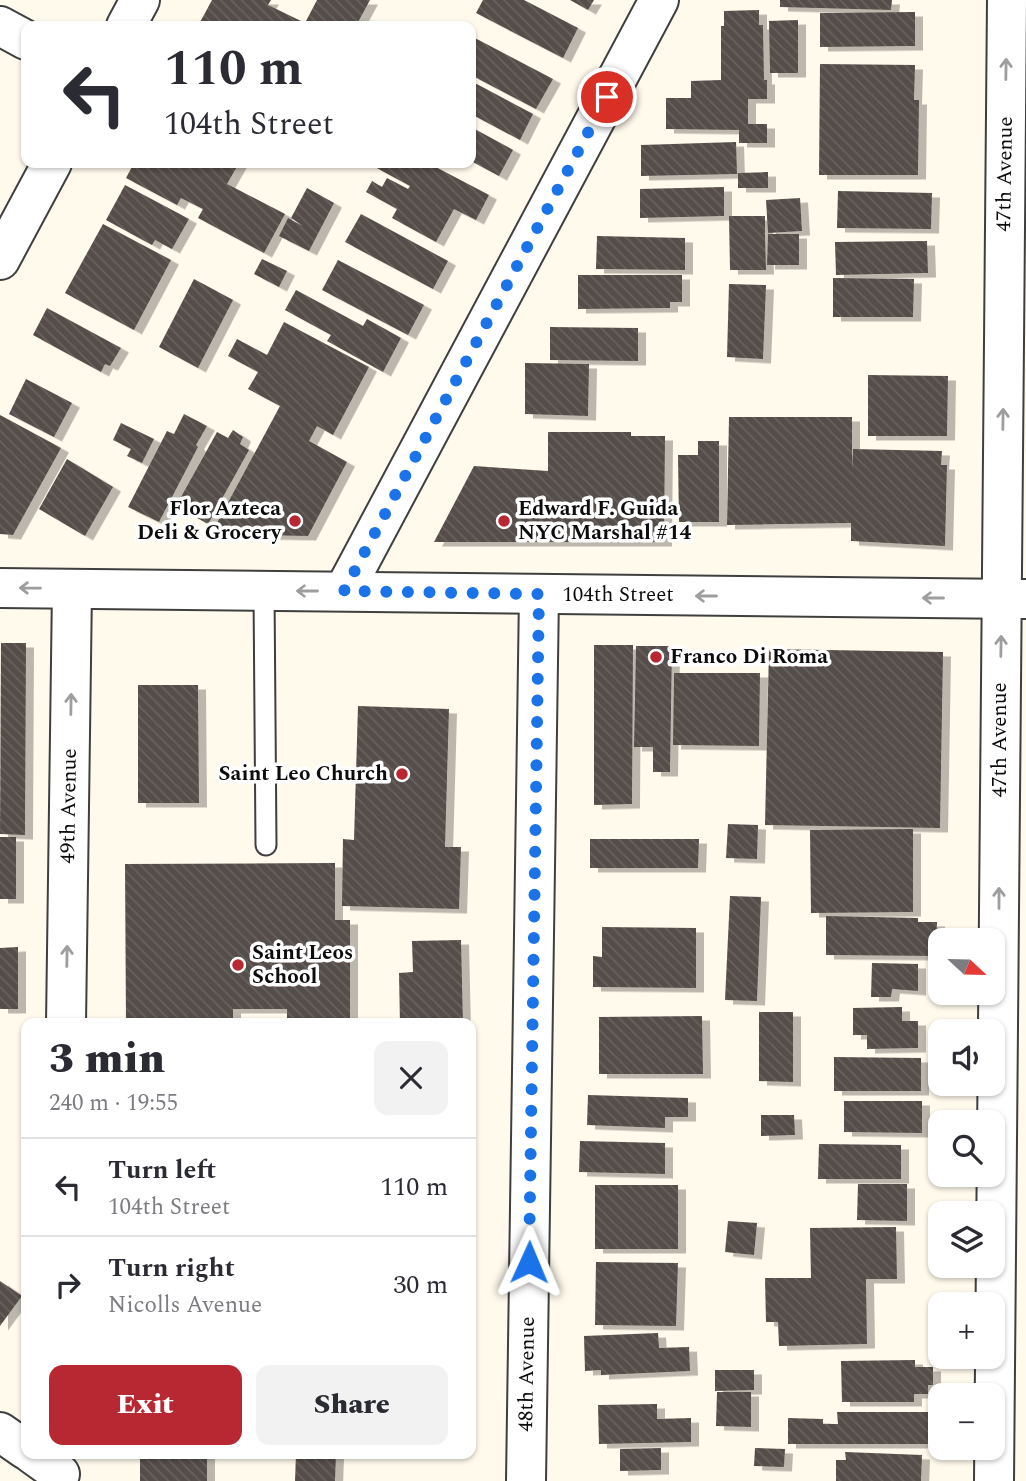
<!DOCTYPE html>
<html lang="en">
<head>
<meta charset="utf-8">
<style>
	body { margin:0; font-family:Spectral,serif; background:#f2f2f3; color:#2b2b33; height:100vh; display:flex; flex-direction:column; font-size:26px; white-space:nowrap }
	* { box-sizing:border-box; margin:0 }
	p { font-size:23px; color:#7c7c81 }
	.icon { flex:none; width:38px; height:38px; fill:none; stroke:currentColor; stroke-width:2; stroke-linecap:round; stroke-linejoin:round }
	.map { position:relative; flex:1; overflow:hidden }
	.panel { position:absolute; left:21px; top:1018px; width:455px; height:441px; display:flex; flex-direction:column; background:#fff; border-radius:14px; box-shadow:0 2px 5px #0004 }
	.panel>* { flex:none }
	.hud { position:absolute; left:21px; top:21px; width:455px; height:147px; border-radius:14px; box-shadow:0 2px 5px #0004; background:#fff; color:#2b2b33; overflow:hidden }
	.needle { width:46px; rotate:112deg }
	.tools { position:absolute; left:928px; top:928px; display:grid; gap:14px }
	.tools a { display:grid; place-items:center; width:77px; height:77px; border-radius:14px; background:#fff; box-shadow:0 2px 5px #0004; font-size:35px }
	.pin { position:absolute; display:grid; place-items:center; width:60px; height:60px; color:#fff; margin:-30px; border:4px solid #fff; border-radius:50%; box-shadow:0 2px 7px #0007 }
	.me { position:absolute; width:77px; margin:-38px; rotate:1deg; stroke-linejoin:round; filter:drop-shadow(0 0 5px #0008) }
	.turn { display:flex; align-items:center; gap:24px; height:147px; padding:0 28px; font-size:32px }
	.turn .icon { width:91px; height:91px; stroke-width:2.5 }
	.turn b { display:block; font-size:49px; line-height:60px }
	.round { display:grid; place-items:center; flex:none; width:74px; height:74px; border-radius:14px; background:#f2f2f3 }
	.summary { display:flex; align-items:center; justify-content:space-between; height:119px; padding:0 28px }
	h1 { font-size:42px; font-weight:800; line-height:52px }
	.action { display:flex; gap:14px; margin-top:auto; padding:14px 28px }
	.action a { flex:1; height:80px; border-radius:14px; background:#b82832; color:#fff; font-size:28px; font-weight:800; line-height:80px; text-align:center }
	.action a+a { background:#f2f2f3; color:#2b2b33 }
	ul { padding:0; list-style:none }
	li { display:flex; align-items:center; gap:21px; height:98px; padding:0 28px; border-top:2px solid #e1e1e2 }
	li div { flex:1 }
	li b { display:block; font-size:26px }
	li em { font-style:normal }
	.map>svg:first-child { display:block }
	.building { fill:url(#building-back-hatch); filter:url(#shadow) }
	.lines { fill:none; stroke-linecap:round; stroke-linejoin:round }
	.service-casing { stroke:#3f3f3f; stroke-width:23 }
	.minor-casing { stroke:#3f3f3f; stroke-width:42 }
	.service { stroke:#fff; stroke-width:19 }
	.minor { stroke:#fff; stroke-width:38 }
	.oneway { stroke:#9e9e9e }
	.route { stroke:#1a73e8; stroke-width:12; stroke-dasharray:0 21.6 }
	.poi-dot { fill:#b82832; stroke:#fff; stroke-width:2.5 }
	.labels { text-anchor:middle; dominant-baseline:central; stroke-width:7; stroke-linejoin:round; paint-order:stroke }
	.street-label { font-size:21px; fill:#0c0c0c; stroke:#fff }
	.poi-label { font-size:21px; font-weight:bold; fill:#0c0c0c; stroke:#fff; text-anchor:start }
</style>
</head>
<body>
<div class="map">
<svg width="1026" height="1481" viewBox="0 0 1026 1481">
	<defs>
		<pattern id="building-back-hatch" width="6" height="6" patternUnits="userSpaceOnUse" patternTransform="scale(1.75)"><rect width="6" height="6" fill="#544d49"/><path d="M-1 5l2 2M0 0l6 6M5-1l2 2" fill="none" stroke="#68625f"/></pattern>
		<filter id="shadow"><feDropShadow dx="8" dy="4.5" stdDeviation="0" flood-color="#0004"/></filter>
	</defs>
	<rect width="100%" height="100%" fill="#fffaec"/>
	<g class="building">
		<path d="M212 0H271L268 5 305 23 317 0H370L356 26H198Z"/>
		<path d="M483 0H524L578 28 563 58 476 13Z"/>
		<path d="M570 0H594L588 10Z"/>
		<path d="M780 0H892L891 10 780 7Z"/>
		<path d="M759 10V25H763L764 80H767V99H748V124H767V143H739V130L666 129V98H691V81L721 80V26H724V11Z"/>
		<path d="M915 12V46L820 47V13Z"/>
		<path d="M798 20V73H770L769 21Z"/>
		<path d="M471 36 553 79 536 109 471 75Z"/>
		<path d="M820 64 915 65 914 100H919L918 175H819Z"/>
		<path d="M471 81 533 114 520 140 471 114Z"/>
		<path d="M471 127 513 150 499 176 471 161Z"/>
		<path d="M736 142 737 174 641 176V145Z"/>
		<path d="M134 163H239L227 184 285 214 264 253 198 218 203 209 181 198 177 205 126 178Z"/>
		<path d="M375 163H428L489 195 476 220 454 209 436 242 392 218 397 209 366 192 372 181 382 187 387 178 408 189 410 186 373 166Z"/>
		<path d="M768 172V188H738V173Z"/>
		<path d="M125 185 189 219 172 249 155 240 152 245 106 220Z"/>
		<path d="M724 187V216L640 218V189Z"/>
		<path d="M307 188 334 203 309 251 279 236 288 218 303 226 291 218Z"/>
		<path d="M838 191 932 193 931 229 837 228Z"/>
		<path d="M800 198 802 231 768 233 766 200Z"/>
		<path d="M361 214 448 261 433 289 345 242Z"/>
		<path d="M729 216H765V233H764L765 234 766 270H730Z"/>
		<path d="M103 224 171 260 134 330 65 293Z"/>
		<path d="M768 234H799V265H767Z"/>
		<path d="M597 236 685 238V270L596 269Z"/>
		<path d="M927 241 928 273 836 275 835 242Z"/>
		<path d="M262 259 287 271 279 287 254 274Z"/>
		<path d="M338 260 424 305 408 335 322 290Z"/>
		<path d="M578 275H682V302H670V308L578 309Z"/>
		<path d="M833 278 914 279 913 317H833Z"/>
		<path d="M194 279 233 300 198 368 159 347Z"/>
		<path d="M729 284 766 285 763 359 727 357Z"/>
		<path d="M296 290 363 326 367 319 401 338 383 372 327 341 331 335 285 310Z"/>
		<path d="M47 308 121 348 110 366 105 364 101 372 33 335Z"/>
		<path d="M284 322 369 367 333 435 317 426 309 441 347 462 308 536 211 534 280 406 248 389 258 372 228 356 237 339 267 355Z"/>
		<path d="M550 327 638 328V361L550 360Z"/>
		<path d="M525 363 589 364 588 416 525 414Z"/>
		<path d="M868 375 948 376 947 436H868Z"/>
		<path d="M26 379 72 403 54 437 9 414Z"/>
		<path d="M184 414 207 426 196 445 198 447 159 522 128 507 167 431 174 434Z"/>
		<path d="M0 415 61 448 13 535 0 534Z"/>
		<path d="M729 417H852V469L853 449 942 451 941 465H947L945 546 851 541V523L727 525Z"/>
		<path d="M121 423 154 439 142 463 127 456 131 449 113 440Z"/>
		<path d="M233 430 243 437 240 444 249 450 208 524 176 506 217 432 228 438Z"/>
		<path d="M548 432H631V436H665L664 542H434L474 466 548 471Z"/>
		<path d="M698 441H719V522H679L678 455H698Z"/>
		<path d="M67 459 113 487 85 536 39 509Z"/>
		<path d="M1 643H26L25 835 0 834Z"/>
		<path d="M594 645H633L632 804 594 805Z"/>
		<path d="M636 646H672L670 772H653V747H634Z"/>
		<path d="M769 649 943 652 940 828 765 825Z"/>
		<path d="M674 673H760L759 746 673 745Z"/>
		<path d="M138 685H198L199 803H138Z"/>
		<path d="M358 706 449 709 445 847H461L459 909 342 906 343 839 354 840Z"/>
		<path d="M728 824 758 825 757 859 726 858Z"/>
		<path d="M913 829V912L811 913 810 830Z"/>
		<rect x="0" y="837" width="16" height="62"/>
		<path d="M590 839H699L698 868H590Z"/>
		<path d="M335 863V920H350V1024H287V1009H233V1024H126L125 864Z"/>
		<path d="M730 896 761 897 757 1001 725 1000Z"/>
		<path d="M826 916 918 918V922H937L936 956 826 955Z"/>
		<path d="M602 927 696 928V988L593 987V956L602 957Z"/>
		<path d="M461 940 463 1024H400L399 973 413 972 412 941Z"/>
		<path d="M18 947V1009H0V948Z"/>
		<path d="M872 963 918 964V991L892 989 891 997H871Z"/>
		<path d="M902 1007V1021H918V1048L867 1049V1035H853V1008Z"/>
		<path d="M759 1012H793V1082L759 1081Z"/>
		<path d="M702 1016 703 1074H599V1017Z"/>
		<path d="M834 1057 921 1058V1091H834Z"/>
		<path d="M588 1095 688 1098V1117H665V1128L587 1125Z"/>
		<path d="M844 1101H922V1133L844 1132Z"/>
		<path d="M761 1115H794L795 1135 761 1136Z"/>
		<path d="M580 1141 665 1143V1174L579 1172Z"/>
		<path d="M819 1144 901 1145V1179H818Z"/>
		<path d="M858 1184H907V1221L857 1220Z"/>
		<rect x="595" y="1185" width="83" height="64"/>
		<path d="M728 1221 757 1223 754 1255 725 1252Z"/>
		<path d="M896 1227 897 1279H866L867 1344 779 1346 778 1322H766L765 1278H811L810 1228Z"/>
		<path d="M596 1262 678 1263 676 1326 595 1325Z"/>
		<path d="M0 1281 22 1296 0 1326Z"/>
		<path d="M658 1333 659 1348 689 1347 690 1371 601 1375V1370L585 1371 584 1336Z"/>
		<path d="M915 1360V1367H933V1385H928V1394H914V1402H842L841 1361Z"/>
		<path d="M715 1370H754V1390L715 1391Z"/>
		<path d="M717 1392H751V1427L716 1426Z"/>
		<path d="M657 1404V1419L691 1418V1442L599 1444 598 1405Z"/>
		<path d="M837 1412H929V1444H788V1418L823 1419V1424H838Z"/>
		<path d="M661 1448V1470L620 1471V1449Z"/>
		<path d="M755 1448 785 1449 784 1467 754 1466Z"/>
		<path d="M845 1452 922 1455 921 1481H836V1460H846Z"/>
		<rect x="140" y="1454" width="67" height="27"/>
		<path d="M296 1454H336L335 1481H295Z"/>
	</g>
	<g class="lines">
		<g class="service-casing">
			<path id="service" d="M264 591 266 845"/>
		</g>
		<g class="minor-casing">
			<g id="minor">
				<path d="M0 26 26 40"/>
				<path d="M126 26 140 0"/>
				<path d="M0 260 52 163"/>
				<path d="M0 588 1026 599"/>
				<path d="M344 591 659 0"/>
				<path d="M66 1024 72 589"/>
				<path d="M0 1432 26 1450"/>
				<path d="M32 1454 60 1474"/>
				<path d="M526 1481 539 594"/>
				<path d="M994 1481 1007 0"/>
			</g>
		</g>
		<use href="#service" class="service"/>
		<use href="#minor" class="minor"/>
	</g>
	<defs><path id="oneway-shaft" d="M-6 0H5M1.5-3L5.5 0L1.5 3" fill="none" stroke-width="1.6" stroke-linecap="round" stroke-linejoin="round" transform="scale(1.75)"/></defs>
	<g class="oneway">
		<use href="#oneway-shaft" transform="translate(1006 69) rotate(-89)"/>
		<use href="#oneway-shaft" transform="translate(1003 419) rotate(-89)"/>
		<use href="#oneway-shaft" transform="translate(30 588) rotate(-179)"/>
		<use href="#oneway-shaft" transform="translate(307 591) rotate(-180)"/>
		<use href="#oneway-shaft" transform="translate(706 596) rotate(-180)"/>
		<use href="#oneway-shaft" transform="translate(933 598) rotate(-180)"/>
		<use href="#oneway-shaft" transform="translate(1001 646) rotate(-89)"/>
		<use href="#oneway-shaft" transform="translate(71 704) rotate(-89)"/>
		<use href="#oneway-shaft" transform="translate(999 898) rotate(-90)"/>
		<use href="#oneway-shaft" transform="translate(67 956) rotate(-89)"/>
	</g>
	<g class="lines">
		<path class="route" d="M529 1262 539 594 344 591 607 97"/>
	</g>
	<g class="poi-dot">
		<circle cx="295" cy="521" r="7"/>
		<circle cx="504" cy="521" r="7"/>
		<circle cx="656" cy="657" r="7"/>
		<circle cx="402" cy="774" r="7"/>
		<circle cx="238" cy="965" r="7"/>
	</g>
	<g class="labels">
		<g class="street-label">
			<text transform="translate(1005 174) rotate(-89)">47th Avenue</text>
			<text x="618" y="595">104th Street</text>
			<text transform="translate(1000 740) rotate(-90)">47th Avenue</text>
			<text transform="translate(69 806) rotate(-89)">49th Avenue</text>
			<text transform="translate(527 1374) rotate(-89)">48th Avenue</text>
		</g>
		<g class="poi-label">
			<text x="281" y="509" text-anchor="end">Flor Azteca<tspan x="281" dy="24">Deli &amp; Grocery</tspan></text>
			<text x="518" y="509">Edward F. Guida<tspan x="518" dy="24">NYC Marshal #14</tspan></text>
			<text x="670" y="657">Franco Di Roma</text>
			<text x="388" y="774" text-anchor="end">Saint Leo Church</text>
			<text x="252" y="953">Saint Leos<tspan x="252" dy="24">School</tspan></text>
		</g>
	</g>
</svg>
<div class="tools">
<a><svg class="needle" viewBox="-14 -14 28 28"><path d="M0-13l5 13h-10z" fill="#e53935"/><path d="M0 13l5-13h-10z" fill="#7c7c81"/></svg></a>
<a><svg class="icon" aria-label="sound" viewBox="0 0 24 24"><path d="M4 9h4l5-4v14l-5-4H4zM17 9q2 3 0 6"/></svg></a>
<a><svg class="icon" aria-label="search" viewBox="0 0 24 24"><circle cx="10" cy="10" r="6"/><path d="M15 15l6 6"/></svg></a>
<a><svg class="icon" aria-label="layers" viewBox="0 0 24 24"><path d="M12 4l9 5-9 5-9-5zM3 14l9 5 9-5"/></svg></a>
<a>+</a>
<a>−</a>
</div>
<div class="pin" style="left:607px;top:97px;background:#d93025"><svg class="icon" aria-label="arrive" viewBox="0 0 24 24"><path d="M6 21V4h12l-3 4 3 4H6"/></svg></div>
<svg class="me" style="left:529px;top:1262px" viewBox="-20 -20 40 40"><path d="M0-17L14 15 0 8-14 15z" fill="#1a73e8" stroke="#fff" stroke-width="4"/></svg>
<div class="hud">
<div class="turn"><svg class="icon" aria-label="left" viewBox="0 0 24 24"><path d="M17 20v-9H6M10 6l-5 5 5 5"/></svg><div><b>110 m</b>104th Street</div></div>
</div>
<section class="panel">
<div class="summary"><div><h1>3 min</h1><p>240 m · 19:55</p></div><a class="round"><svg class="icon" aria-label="close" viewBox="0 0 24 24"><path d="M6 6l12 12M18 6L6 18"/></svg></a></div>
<ul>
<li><svg class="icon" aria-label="left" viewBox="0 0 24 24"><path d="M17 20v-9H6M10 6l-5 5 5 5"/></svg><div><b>Turn left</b><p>104th Street</p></div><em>110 m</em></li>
<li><svg class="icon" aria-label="right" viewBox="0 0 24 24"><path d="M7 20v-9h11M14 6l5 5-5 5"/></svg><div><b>Turn right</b><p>Nicolls Avenue</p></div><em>30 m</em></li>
</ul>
<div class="action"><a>Exit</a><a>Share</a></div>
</section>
</div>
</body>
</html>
